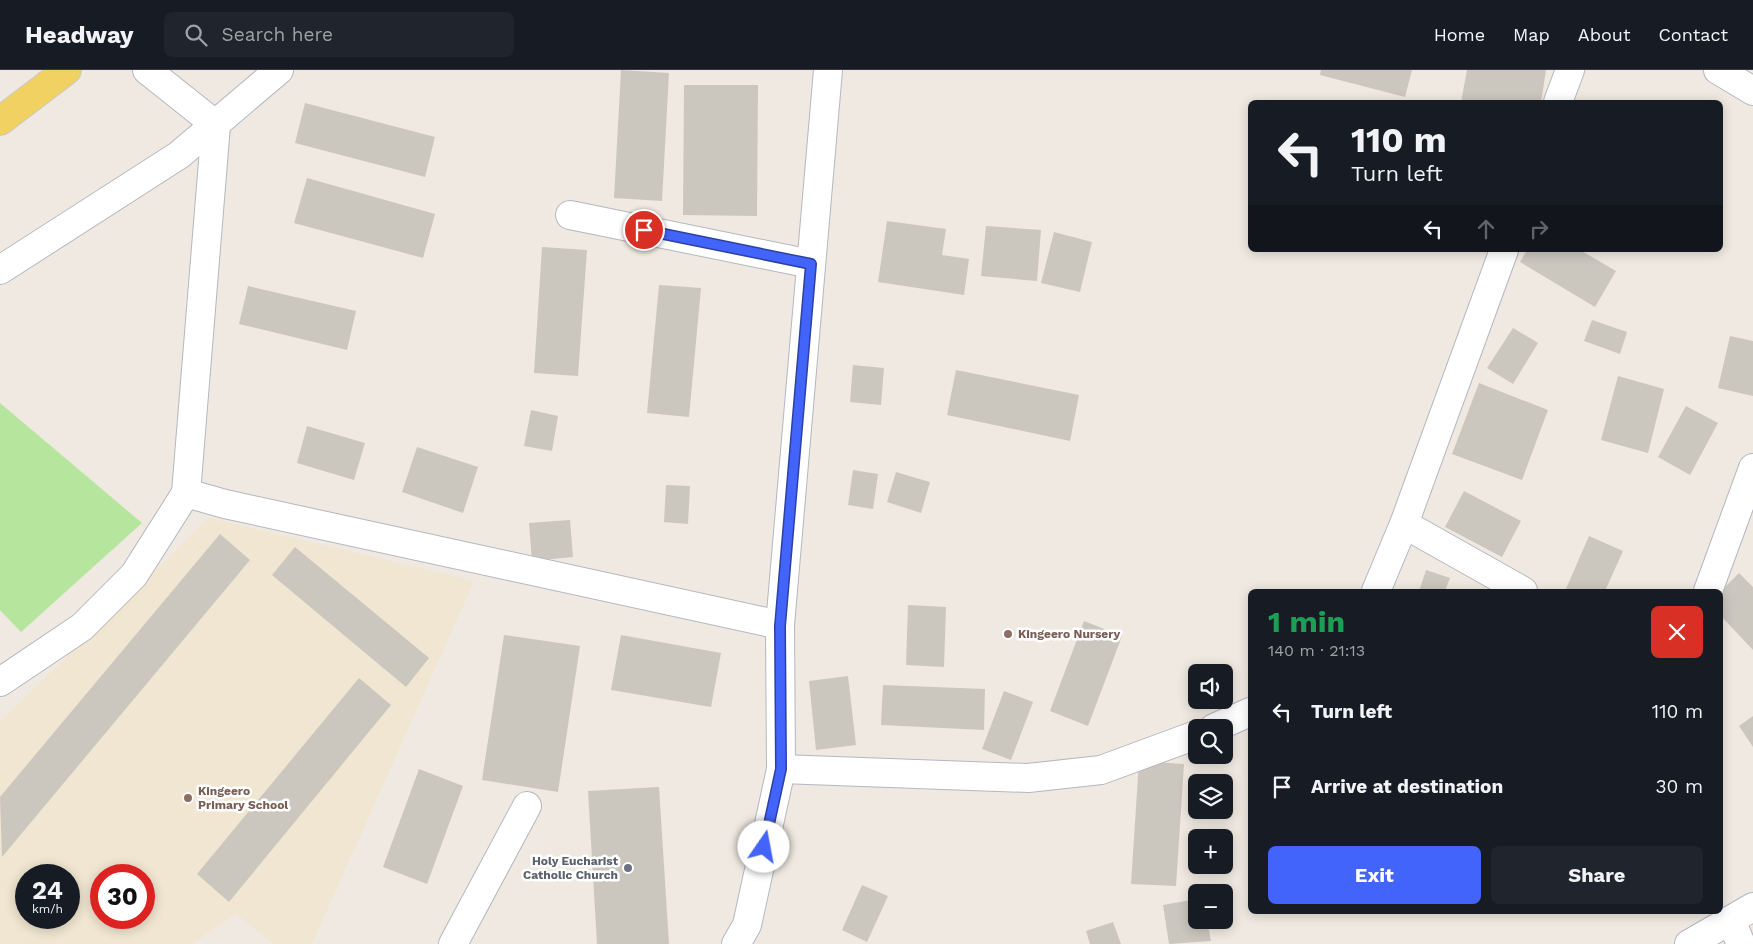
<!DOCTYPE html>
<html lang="en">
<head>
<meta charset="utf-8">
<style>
	body { margin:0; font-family:"Work Sans",sans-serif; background:#20242c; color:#f1f3f6; height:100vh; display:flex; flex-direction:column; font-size:19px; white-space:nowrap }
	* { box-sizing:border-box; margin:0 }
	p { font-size:16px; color:#9ea1a6 }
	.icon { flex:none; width:28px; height:28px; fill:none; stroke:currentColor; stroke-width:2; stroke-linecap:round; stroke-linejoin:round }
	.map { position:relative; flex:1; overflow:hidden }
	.sheet { position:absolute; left:1248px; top:519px; width:475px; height:325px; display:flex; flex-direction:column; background:#171b24; border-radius:8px; box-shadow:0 2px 12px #0003 }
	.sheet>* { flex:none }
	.banner { position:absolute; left:1248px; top:30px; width:475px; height:152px; border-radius:8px; box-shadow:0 2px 12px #0003; background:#171b24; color:#f1f3f6; overflow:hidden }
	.buttons { position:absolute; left:1188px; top:594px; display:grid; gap:10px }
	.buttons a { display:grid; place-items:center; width:45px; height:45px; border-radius:8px; background:#171b24; box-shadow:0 2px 12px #0003; font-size:25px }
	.speed { position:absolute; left:15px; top:794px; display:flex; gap:10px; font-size:25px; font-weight:700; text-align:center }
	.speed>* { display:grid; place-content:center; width:65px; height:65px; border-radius:50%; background:#171b24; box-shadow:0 2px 12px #0003; line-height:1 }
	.speed small { font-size:12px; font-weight:400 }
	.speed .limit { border:8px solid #d22; background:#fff; color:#111 }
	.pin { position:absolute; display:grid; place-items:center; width:42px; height:42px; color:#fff; margin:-21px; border:2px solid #fff; border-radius:50%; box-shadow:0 1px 5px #0007 }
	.me { position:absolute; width:55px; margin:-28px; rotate:12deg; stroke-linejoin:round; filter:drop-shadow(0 0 4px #0008) }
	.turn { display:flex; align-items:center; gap:18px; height:105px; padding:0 20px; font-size:22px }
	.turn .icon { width:65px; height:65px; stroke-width:2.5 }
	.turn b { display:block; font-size:35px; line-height:42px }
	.lanes { display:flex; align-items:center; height:48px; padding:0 20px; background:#0003; justify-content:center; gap:25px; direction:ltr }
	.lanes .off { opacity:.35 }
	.round { display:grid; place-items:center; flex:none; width:52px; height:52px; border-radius:8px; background:#20242c }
	.summary { display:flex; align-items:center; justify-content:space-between; height:85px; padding:0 20px }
	h1 { font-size:30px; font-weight:700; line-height:38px; color:#1e9e55 }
	.primary-button { display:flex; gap:10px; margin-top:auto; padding:10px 20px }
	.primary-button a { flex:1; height:58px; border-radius:8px; background:#4264fb; color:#fff; font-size:20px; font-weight:700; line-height:58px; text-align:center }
	.primary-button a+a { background:#20242c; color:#f1f3f6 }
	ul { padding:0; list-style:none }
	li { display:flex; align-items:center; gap:15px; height:75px; padding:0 20px }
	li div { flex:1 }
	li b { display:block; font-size:19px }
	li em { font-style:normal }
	header { display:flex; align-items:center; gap:30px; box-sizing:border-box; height:70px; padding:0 25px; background:#171b24; border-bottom:1px solid #363941 }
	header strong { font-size:24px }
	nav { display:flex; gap:28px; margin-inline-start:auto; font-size:18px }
	.search { width:350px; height:45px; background:#20242c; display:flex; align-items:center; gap:12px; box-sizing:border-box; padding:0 18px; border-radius:8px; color:#9ea1a6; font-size:19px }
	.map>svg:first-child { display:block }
	.education { fill:#f0e6d1; fill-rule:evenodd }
	.green { fill:#b6e59e }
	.building { fill:#cbc7bf }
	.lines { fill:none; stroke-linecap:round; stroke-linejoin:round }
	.minor-casing { stroke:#b4b7c1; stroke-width:30 }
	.major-casing { stroke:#c9c9c9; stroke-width:30 }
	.minor { stroke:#fff; stroke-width:28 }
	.major { stroke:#f2d163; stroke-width:28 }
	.route-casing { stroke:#2b41a3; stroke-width:12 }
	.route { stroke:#4264fb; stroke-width:9 }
	.education-dot { fill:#8d6e63; stroke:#fff; stroke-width:2 }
	.worship-dot { fill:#6b7280; stroke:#fff; stroke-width:2 }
	.labels { text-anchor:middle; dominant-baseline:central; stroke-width:5; stroke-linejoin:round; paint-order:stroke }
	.education-label { font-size:12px; font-weight:bold; fill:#785e54; stroke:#fff; text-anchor:start }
	.worship-label { font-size:12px; font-weight:bold; fill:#5b616d; stroke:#fff; text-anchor:end }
</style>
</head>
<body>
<header>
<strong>Headway</strong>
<div class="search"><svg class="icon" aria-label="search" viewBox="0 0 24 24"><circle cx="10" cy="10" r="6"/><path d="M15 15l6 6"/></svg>Search here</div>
<nav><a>Home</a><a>Map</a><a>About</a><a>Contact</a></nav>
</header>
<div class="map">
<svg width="1753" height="874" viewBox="0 0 1753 874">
	<rect width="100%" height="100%" fill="#efe9e1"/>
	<path class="education" d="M209 448 474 511 312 874H274L236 844 192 874H0V652ZM26 805H69V848H26ZM101 805H144V848H101Z"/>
	<path class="green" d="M0 333 142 453 21 562 0 540Z"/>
	<g class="building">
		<path d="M621 0 669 3 662 131 614 128Z"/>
		<path d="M1321 0H1412L1405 27 1320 5Z"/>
		<path d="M1467 0H1546L1541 32H1461Z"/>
		<path d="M684 15H758L757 146 683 145Z"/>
		<path d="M305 33 435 67 425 107 295 73Z"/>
		<path d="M307 108 435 144 423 188 294 153Z"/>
		<path d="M887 151 946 159 942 185 969 189 964 225 878 212Z"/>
		<path d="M986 156 1041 160 1037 211 981 206Z"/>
		<path d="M1054 162 1092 172 1080 222 1041 213Z"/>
		<path d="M542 177 587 180 578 306 534 303Z"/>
		<path d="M1527 180H1580L1616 201 1595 237 1520 192Z"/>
		<path d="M659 215 701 218 689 347 647 343Z"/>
		<path d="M248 216 356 241 347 280 239 254Z"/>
		<path d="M1592 250 1627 262 1620 284 1584 271Z"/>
		<path d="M1513 258 1538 273 1513 314 1487 298Z"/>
		<path d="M1730 266 1753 271V326L1718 318Z"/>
		<path d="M853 295 884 298 881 335 850 332Z"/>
		<path d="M956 300 1079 325 1070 371 947 345Z"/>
		<path d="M1618 306 1664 319 1648 383 1601 370Z"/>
		<path d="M1479 313 1548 340 1522 410 1452 384Z"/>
		<path d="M1686 336 1718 353 1690 405 1658 387Z"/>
		<path d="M531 340 558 346 552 381 524 376Z"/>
		<path d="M307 356 365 373 354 410 297 393Z"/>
		<path d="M417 377 478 397 463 443 402 422Z"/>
		<path d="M853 400 878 404 873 439 848 435Z"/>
		<path d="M896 402 930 412 921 443 887 432Z"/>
		<path d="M666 415 690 416 688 454 664 452Z"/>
		<path d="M1464 421 1521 451 1502 487 1445 457Z"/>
		<path d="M570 450 573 487 532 491 529 453Z"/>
		<path d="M220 464 250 490 2 787 0 727Z"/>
		<path d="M1589 466 1623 481 1605 521H1565Z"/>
		<path d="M295 477 429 588 406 617 272 505Z"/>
		<path d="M1426 500 1450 508 1445 521H1419Z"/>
		<path d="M1739 503 1753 517V580L1720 545V522Z"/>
		<path d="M908 535 946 537 944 597 906 595Z"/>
		<path d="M1084 551 1122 566 1088 656 1050 641Z"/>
		<path d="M504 565 580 576 558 722 482 710Z"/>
		<path d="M621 565 721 583 711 637 611 620Z"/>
		<path d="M848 606 856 675 816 680 809 611Z"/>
		<path d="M359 608 391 635 229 832 197 804Z"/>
		<path d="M883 615 985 619 984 660 881 655Z"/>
		<path d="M1004 621 1033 632 1011 690 982 679Z"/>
		<path d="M1753 646V677L1739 656Z"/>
		<path d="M1139 691 1184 694 1176 816 1131 814Z"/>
		<path d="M419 699 463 716 427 814 383 797Z"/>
		<path d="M659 717 669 874H597L588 721Z"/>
		<path d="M862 815 888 826 867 872 842 860Z"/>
		<path d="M1196 829V850H1207L1211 871 1169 874 1163 835Z"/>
		<path d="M1113 852 1121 874H1090L1086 861Z"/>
	</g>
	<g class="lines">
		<g class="minor-casing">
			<g id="minor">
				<path d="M147 0 216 55 186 423 225 434 780 555"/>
				<path d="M1718 0 1753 21"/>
				<path d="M1558 32 1570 0"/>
				<path d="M570 145 811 194"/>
				<path d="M0 200 179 85 279 0"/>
				<path d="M1404 454 1523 521"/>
				<path d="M1376 521 1404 454 1504 180"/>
				<path d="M1708 521 1753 398"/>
				<path d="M0 612 82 557 134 505 186 423"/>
				<path d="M1214 658 1250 642"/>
				<path d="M781 699 1028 708 1101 700 1196 665"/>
				<path d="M1731 850 1741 874"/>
				<path d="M453 874 527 736"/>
				<path d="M736 874 747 855 781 699 780 555 828 0"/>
				<path d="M1689 874 1753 837"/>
			</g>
		</g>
		<g class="major-casing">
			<path id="major" d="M0 51 67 0"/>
		</g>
		<use href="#minor" class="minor"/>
		<use href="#major" class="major"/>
	</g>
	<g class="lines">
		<g class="route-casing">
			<path id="route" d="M644 160 811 194 780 556 781 699 764 777"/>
		</g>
		<use href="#route" class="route"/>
	</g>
	<g class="education-dot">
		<circle cx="1008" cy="564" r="5"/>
		<circle cx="188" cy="728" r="5"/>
	</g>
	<circle class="worship-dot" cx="628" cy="798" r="5"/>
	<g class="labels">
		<g class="education-label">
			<text x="1018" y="564">Kingeero Nursery</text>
			<text x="198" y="721">Kingeero<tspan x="198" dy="14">Primary School</tspan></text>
		</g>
		<g class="worship-label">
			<text x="618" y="791">Holy Eucharist<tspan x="618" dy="14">Catholic Church</tspan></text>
		</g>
	</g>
</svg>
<div class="buttons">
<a><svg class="icon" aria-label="sound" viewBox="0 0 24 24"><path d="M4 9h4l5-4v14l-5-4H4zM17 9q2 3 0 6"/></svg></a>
<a><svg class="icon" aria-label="search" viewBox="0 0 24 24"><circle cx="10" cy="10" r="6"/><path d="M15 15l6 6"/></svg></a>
<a><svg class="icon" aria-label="layers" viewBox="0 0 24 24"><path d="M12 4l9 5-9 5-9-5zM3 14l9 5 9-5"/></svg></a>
<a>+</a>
<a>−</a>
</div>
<div class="speed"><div>24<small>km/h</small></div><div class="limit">30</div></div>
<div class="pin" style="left:644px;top:160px;background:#d93025"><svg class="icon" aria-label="arrive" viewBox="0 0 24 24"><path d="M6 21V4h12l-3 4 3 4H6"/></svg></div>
<svg class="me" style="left:764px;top:777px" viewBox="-20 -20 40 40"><circle r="19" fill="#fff"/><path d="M0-13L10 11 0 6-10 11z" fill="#4264fb"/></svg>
<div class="banner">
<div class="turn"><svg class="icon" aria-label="left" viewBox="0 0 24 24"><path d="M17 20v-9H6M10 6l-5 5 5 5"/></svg><div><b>110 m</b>Turn left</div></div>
<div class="lanes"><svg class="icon" aria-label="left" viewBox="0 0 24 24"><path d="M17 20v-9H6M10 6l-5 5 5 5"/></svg><svg class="icon off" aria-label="ahead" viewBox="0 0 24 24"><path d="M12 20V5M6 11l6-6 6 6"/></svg><svg class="icon off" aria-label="right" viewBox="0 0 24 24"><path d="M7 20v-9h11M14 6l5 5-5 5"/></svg></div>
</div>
<section class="sheet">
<div class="summary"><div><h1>1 min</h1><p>140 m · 21:13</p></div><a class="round" style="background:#d93025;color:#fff"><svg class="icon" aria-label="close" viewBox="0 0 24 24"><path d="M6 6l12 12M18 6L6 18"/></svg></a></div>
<ul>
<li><svg class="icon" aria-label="left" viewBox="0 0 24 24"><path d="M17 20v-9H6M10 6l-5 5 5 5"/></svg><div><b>Turn left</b></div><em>110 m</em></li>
<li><svg class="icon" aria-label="arrive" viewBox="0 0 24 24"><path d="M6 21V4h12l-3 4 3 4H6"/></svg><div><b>Arrive at destination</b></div><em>30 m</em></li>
</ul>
<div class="primary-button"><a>Exit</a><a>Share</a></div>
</section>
</div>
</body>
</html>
